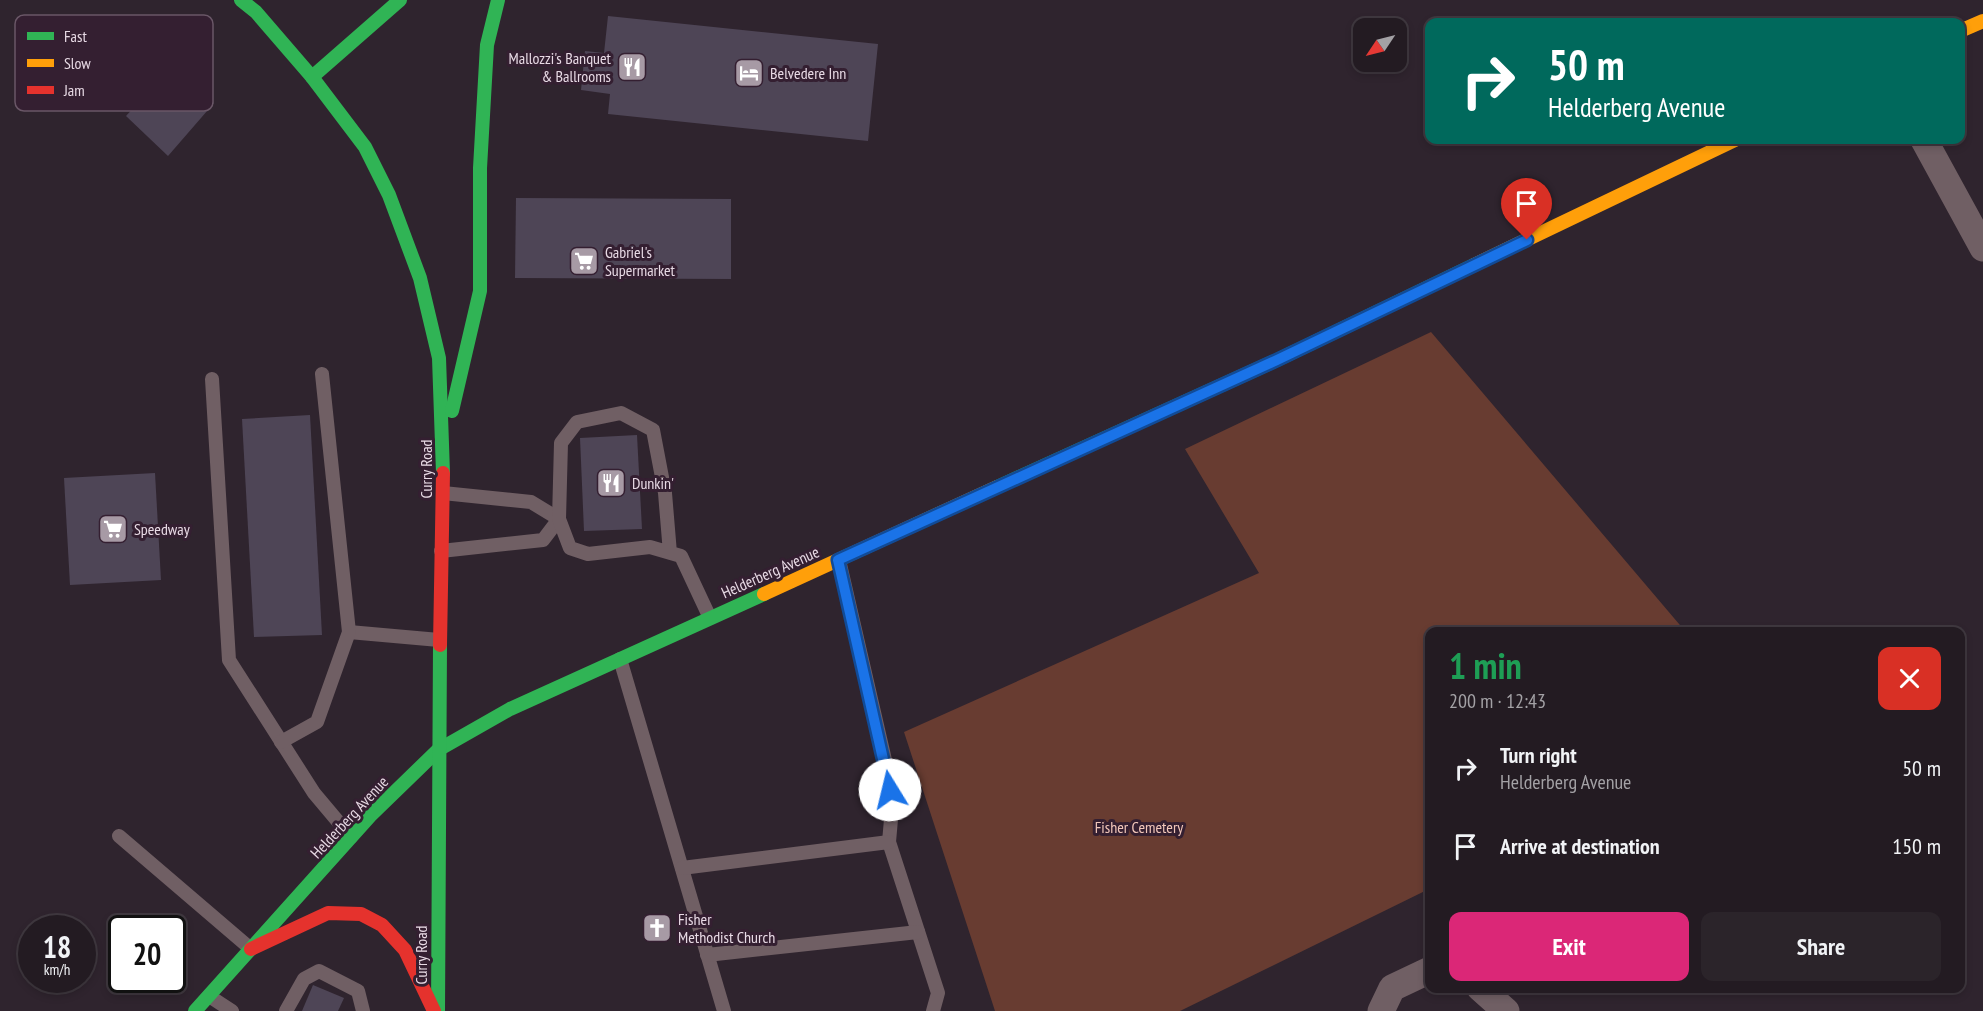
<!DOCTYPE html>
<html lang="en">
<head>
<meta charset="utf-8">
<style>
	body { margin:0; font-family:"PT Sans Narrow",sans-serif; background:#2b242a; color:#f1f3f6; height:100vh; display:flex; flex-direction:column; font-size:22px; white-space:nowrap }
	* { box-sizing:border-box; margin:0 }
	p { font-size:20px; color:#a3a1a5 }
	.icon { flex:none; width:33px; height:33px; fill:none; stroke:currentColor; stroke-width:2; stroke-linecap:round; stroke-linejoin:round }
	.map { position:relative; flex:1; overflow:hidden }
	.details { position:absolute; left:1425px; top:627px; width:540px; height:366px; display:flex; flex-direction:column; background:#231b22; border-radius:12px; box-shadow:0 3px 9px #0003,0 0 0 2px #403940 }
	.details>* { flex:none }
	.guide { position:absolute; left:1425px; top:18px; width:540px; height:126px; border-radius:12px; box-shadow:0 3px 9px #0003,0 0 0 2px #403940; background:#00695c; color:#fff; overflow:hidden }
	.needle { width:39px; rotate:235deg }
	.controls { position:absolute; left:1353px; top:18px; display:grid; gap:12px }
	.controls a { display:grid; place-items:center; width:54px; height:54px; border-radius:12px; background:#231b22; box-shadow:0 3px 9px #0003,0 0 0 2px #403940; font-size:30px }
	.speed { position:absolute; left:18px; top:915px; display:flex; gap:12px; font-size:30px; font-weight:700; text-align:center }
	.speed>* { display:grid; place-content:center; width:78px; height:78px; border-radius:50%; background:#231b22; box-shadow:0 3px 9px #0003,0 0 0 2px #403940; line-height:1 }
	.speed small { font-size:15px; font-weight:400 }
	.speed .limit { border:3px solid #111; border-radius:9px; background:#fff; color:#111 }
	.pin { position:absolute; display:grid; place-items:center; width:51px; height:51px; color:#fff; margin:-62px -26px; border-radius:50% 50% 50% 0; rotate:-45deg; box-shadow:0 0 6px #0007 }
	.pin .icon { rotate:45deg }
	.me { position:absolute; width:66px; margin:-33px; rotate:351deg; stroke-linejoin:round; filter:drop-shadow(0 0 4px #0008) }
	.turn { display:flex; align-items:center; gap:21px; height:126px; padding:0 24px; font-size:27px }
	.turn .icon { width:78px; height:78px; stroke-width:2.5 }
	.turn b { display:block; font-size:42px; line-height:51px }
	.round { display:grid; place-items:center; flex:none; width:63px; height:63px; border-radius:12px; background:#2b242a }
	.headline { display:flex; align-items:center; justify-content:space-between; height:102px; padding:0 24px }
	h1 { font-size:36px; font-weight:700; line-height:45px; color:#1e9e55 }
	.action { display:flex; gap:12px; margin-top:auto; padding:12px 24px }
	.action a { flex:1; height:69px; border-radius:12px; background:#db2777; color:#fff; font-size:24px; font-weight:700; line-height:69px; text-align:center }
	.action a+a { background:#2b242a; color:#f1f3f6 }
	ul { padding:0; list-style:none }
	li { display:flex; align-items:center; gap:18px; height:78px; padding:0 24px }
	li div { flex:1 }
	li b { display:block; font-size:22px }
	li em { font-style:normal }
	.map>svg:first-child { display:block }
	.green { fill:#683c31 }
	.building { fill:#4e4556 }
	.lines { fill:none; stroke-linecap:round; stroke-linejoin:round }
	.lane { stroke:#705f64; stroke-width:14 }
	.street { stroke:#705f64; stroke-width:27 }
	.fast { stroke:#30b455; stroke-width:14 }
	.slow { stroke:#ff9f0a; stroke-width:14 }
	.jam { stroke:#e5322d; stroke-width:14 }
	.route-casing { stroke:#114b97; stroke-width:15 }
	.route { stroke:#1a73e8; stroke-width:10 }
	.labels { text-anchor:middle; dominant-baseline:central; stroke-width:6; stroke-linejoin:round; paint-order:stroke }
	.poi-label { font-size:16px; fill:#e8dae5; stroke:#341f31; text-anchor:start }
	.street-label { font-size:16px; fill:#e8dae5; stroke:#341f31 }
	.park-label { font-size:16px; fill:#f2c7ba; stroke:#341f31 }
	.key { fill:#341f31; stroke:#6a5767; stroke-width:1.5 }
	.key-label { font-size:16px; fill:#e8dae5 }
</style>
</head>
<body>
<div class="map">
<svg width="1983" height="1011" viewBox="0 0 1983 1011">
	<rect width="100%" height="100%" fill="#2f242e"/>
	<path class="green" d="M1431 332 1685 631 1430 632 1429 889 1180 1011H995L904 732 1259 573 1185 449Z"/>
	<g class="building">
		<path d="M608 16 878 44 868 141 608 114 610 94 581 90 585 51 604 53Z"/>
		<path d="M172 66 214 103 168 156 126 116Z"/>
		<path d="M516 198 731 199V279L515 278Z"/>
		<path d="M310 415 322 635 254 637 242 419Z"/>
		<path d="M637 435 642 529 584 531 580 438Z"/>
		<path d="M155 473 161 580 70 585 64 478Z"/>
		<path d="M313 985 344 998 338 1011H302Z"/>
	</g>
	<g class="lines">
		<g class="lane">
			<path d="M212 379 229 660 314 793 351 837"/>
			<path d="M441 551 543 540 559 519 531 502 443 493"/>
			<path d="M670 553 665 493 653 430 621 413 577 422 561 443 559 519 570 548 588 554 650 547 681 556 710 618"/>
			<path d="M839 560 888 773 892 808 889 842 938 993 933 1011"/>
			<path d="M349 632 439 640"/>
			<path d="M620 659 724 1011"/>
			<path d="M281 742 317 722 349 632 322 374"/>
			<path d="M119 836 251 949"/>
			<path d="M682 868 889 842"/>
			<path d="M707 955 918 932"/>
			<path d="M209 996 232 1011"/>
			<path d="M286 1011 304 979 319 971 358 991 363 1011"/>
		</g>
		<g class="street">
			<path d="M1924 140 1983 248"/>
			<path d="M1480 988 1506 1011"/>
			<path d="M1381 1011 1392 988 1430 970"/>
		</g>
		<g class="fast">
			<path d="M241 0 256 12 312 77"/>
			<path d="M400 0 312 77 365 147 389 195 420 278 439 358 443 473"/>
			<path d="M452 411 480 291V168L487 45 498 0"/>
			<path d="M997 487 1277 360 1474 265"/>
			<path d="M195 1011 370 816 438 750 510 709 764 594"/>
			<path d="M438 1011 440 645"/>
		</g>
		<g class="slow">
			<path d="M1960 31 1983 21"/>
			<path d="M1474 265 1735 140"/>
			<path d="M764 594 997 487"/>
		</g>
		<g class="jam">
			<path d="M440 645 443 473"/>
			<path d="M251 949 328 913 361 914 382 925 405 950 434 1011"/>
		</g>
	</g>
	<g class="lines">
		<g class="route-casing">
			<path id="route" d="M890 790 838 560 1277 360 1527 240"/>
		</g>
		<use href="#route" class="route"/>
	</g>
	<defs>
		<g id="restaurant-square" transform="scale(1.5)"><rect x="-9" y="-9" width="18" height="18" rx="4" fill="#a79aa5" stroke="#341f31"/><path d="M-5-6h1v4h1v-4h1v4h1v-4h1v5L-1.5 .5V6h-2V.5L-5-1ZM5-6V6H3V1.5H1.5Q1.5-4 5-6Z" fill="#fff"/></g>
		<g id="hotel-square" transform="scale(1.5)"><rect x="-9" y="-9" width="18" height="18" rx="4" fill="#a79aa5" stroke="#341f31"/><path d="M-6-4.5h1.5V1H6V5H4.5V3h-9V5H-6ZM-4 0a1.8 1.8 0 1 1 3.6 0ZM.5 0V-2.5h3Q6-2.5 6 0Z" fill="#fff"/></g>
		<g id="supermarket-square" transform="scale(1.5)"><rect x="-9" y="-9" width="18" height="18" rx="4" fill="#a79aa5" stroke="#341f31"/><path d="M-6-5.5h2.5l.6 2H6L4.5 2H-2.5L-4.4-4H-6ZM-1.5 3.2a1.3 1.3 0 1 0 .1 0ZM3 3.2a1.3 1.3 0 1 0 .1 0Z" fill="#fff"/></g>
		<g id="church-square" transform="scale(1.5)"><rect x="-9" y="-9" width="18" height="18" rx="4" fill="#a79aa5" stroke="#341f31"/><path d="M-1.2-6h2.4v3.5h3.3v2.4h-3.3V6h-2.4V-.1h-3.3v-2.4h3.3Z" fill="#fff"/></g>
	</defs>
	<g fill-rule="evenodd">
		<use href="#restaurant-square" x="632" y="67"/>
		<use href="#hotel-square" x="749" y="73"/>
		<use href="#supermarket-square" x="584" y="261"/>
		<use href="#restaurant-square" x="611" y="483"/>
		<use href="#supermarket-square" x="113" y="529"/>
		<use href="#church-square" x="657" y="928"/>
	</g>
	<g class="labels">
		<g class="poi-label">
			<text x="611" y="58" text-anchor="end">Mallozzi's Banquet<tspan x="611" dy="18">&amp; Ballrooms</tspan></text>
			<text x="770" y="73">Belvedere Inn</text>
			<text x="605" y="252">Gabriel's<tspan x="605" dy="18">Supermarket</tspan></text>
			<text x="632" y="483">Dunkin'</text>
			<text x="134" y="529">Speedway</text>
			<text x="678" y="919">Fisher<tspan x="678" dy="18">Methodist Church</tspan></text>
		</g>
		<g class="street-label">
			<text transform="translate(426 469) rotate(-90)">Curry Road</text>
			<text transform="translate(770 572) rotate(-24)">Helderberg Avenue</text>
			<text transform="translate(349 817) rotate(-47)">Helderberg Avenue</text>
			<text transform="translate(421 955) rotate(-90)">Curry Road</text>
		</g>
		<g class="park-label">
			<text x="1139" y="827">Fisher Cemetery</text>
		</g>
	</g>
	<rect x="15" y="15" width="198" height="96" rx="9" class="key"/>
	<rect x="27" y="32" width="27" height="8" fill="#30b455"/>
	<rect x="27" y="59" width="27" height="8" fill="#ff9f0a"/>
	<rect x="27" y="86" width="27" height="8" fill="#e5322d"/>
	<g class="key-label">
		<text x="64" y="42">Fast</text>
		<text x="64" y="69">Slow</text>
		<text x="64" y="96">Jam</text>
	</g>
</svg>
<div class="controls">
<a><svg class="needle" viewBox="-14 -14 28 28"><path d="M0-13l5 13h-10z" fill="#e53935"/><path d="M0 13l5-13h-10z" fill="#a3a1a5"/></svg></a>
</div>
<div class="speed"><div>18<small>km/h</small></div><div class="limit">20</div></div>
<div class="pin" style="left:1527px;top:240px;background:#d93025"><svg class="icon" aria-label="arrive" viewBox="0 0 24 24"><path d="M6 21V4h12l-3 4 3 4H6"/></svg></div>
<svg class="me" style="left:890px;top:790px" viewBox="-20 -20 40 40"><circle r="19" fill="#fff"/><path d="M0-13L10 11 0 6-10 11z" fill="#1a73e8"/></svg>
<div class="guide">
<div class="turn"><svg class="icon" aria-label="right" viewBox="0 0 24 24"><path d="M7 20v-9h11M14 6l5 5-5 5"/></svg><div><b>50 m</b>Helderberg Avenue</div></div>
</div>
<section class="details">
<div class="headline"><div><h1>1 min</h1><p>200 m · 12:43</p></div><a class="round" style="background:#d93025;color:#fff"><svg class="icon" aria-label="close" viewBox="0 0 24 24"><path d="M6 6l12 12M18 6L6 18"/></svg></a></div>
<ul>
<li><svg class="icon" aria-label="right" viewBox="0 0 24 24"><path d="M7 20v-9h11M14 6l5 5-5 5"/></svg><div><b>Turn right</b><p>Helderberg Avenue</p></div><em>50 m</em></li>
<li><svg class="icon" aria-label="arrive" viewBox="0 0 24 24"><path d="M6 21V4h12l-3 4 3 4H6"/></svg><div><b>Arrive at destination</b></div><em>150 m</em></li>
</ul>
<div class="action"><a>Exit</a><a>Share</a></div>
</section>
</div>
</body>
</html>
